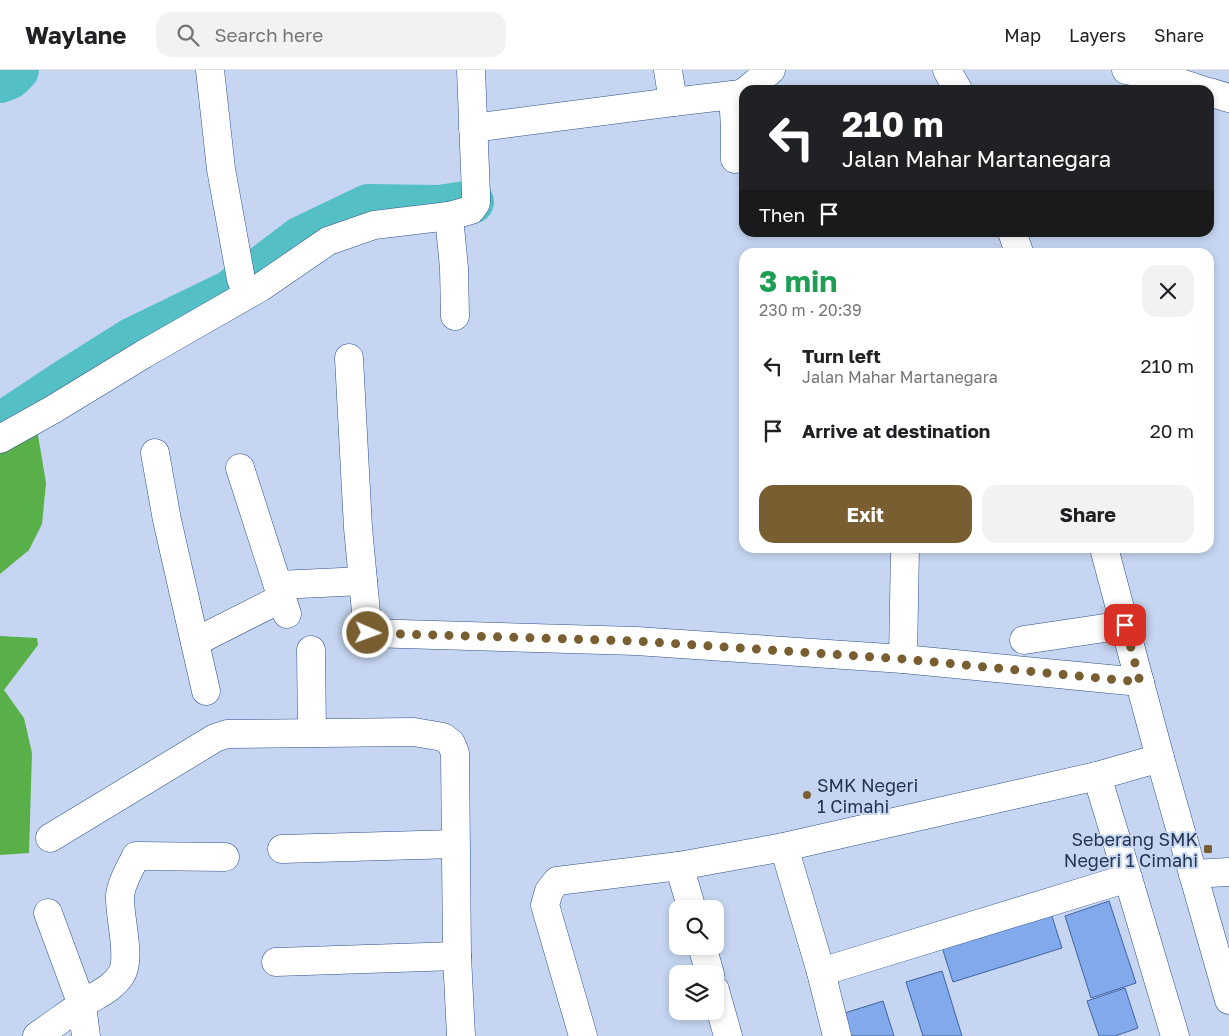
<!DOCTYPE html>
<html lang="en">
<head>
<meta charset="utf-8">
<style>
	body { margin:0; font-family:"Golos Text",sans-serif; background:#f2f2f2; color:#202124; height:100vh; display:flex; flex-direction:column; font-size:19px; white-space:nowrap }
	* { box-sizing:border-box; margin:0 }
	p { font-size:16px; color:#757577 }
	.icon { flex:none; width:28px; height:28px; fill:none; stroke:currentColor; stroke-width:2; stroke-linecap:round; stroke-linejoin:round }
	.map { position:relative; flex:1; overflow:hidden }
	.side { position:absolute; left:739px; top:178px; width:475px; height:305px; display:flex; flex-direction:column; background:#fff; border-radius:15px; box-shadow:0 2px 8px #0003 }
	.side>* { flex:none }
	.top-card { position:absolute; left:739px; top:15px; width:475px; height:152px; border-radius:15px; box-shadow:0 2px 8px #0003; background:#202124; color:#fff; overflow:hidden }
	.fabs { position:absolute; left:669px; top:830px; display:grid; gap:10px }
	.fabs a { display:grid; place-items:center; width:55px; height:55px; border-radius:10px; background:#fff; box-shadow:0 2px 8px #0003; font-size:25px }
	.pin { position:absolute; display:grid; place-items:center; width:42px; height:42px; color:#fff; margin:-21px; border-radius:10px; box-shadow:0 2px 8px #0006 }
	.me { position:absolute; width:55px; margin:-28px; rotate:92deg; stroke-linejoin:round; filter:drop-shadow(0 0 4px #0008) }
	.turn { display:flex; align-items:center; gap:18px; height:105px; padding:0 20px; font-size:22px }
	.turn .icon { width:65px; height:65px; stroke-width:2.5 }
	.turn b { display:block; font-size:35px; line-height:42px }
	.then { display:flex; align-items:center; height:48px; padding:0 20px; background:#0003; gap:10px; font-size:19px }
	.round { display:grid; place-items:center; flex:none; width:52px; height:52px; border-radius:15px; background:#f2f2f2 }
	.summary { display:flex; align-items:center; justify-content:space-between; height:85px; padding:0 20px }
	h1 { font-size:30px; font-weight:700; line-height:38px; color:#1e9e55 }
	.action { display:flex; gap:10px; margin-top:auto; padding:10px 20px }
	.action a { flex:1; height:58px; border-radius:15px; background:#785e30; color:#fff; font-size:20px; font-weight:700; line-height:58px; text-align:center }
	.action a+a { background:#f2f2f2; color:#202124 }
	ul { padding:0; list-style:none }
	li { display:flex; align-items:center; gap:15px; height:65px; padding:0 20px }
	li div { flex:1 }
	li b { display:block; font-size:19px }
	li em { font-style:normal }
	header { display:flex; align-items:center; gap:30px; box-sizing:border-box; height:70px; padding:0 25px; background:#fff; border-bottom:1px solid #e0e0e0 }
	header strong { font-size:24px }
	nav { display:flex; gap:28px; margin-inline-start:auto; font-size:18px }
	.search { width:350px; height:45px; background:#f2f2f2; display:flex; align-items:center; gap:12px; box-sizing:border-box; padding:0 18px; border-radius:15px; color:#757577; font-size:19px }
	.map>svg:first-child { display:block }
	.forest { fill:#5ab048 }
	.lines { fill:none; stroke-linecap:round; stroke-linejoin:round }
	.river { stroke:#54c0c6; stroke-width:44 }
	.building { fill:#81a9eb; stroke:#4063a0 }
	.minor-casing { stroke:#2d508b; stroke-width:29 }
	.major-casing { stroke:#2d508b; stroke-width:29 }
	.minor { stroke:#fff; stroke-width:28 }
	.major { stroke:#fff; stroke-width:28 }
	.route { stroke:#785e30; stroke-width:9; stroke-dasharray:0 16.2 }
	.poi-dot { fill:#785e30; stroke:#c6d6f2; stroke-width:2 }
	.labels { text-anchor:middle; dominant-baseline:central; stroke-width:4; stroke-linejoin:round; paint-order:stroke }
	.poi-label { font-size:18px; fill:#253550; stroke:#c6d6f2; text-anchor:start }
</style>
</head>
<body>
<header>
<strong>Waylane</strong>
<div class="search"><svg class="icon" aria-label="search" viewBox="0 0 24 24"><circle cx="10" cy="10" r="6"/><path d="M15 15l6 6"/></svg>Search here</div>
<nav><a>Map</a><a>Layers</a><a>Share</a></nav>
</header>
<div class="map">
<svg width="1229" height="966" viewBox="0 0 1229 966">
	<rect width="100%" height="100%" fill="#c6d6f2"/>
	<g class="forest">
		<path d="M36 353 46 413 42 454 29 480 0 504V374Z"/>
		<path d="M0 566 37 568 38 575 4 620 24 648 32 683 29 783 0 785Z"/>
	</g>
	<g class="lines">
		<g class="river">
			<path d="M0 11 10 7 17 0"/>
			<path d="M0 355 66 311 131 270 230 222 301 168 368 136 439 137 472 132"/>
		</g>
	</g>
	<g class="building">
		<path d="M1109 831 1136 913 1091 928 1065 846Z"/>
		<path d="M1049 837 1062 878 953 912 940 871Z"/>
		<path d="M942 901 962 966H923L906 912Z"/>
		<path d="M1125 918 1138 958 1115 966H1099L1087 931Z"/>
		<path d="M883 931 894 966H841L835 946Z"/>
	</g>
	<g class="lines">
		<g class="minor-casing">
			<g id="minor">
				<path d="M210 0 221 99 241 209 247 224"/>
				<path d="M668 0 673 32"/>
				<path d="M1126 0 1162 7 1202 20"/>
				<path d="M747 20 771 0"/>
				<path d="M1209 22 1229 28"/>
				<path d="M733 25 735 58V89"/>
				<path d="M473 58 673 32 741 24 744 22"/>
				<path d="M449 146 454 198 455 246"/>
				<path d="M349 288 358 458 368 563 636 571 903 589 1140 612"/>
				<path d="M0 369 52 340 144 284 261 217 328 171 374 155 449 146 471 140 476 133V124L471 0"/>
				<path d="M155 383 167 450 206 621"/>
				<path d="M240 398 287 544"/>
				<path d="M278 515 363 511"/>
				<path d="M1024 570 1125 555"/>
				<path d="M195 572 282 528"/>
				<path d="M311 580 312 662"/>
				<path d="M903 589 905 478"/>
				<path d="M1097 706 1128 808"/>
				<path d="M50 768 215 668 227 664 414 662 443 667 451 673 455 683 457 886 461 966"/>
				<path d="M784 777 821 902 837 966"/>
				<path d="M282 779 455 774"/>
				<path d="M679 796 692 839"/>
				<path d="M1193 804 1229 802"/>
				<path d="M48 843 82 935 86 966"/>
				<path d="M702 876 710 904"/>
				<path d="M276 892 457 886"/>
				<path d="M821 902 1128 808 1175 966"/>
				<path d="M715 920 728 966"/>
				<path d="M37 966C53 955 68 944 84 933 98 924 112 919 121 905 132 889 119 847 120 826 121 813 131 797 136 786L225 787"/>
				<path d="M583 966 545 835 549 821 557 811 679 796 784 777 1097 706 1160 688"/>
			</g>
		</g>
		<g class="major-casing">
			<g id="major">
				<path d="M947 0 958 20"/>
				<path d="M1012 162 1019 182"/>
				<path d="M1104 478 1160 688 1229 930"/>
			</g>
		</g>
		<use href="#minor" class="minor"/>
		<use href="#major" class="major"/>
	</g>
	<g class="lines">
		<path class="route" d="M368 563 636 571 903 589 1140 612 1125 555"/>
	</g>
	<g class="poi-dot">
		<circle cx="807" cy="725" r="5"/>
		<rect x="1203" y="774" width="10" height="10" rx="2.5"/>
	</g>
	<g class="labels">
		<g class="poi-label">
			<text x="817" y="715">SMK Negeri<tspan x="817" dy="21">1 Cimahi</tspan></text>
			<text x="1198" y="769" text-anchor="end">Seberang SMK<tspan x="1198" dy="21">Negeri 1 Cimahi</tspan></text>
		</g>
	</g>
</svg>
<div class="fabs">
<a><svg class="icon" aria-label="search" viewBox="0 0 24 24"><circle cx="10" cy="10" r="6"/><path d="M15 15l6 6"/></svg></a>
<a><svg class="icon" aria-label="layers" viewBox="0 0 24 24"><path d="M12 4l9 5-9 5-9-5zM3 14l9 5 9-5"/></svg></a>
</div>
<div class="pin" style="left:1125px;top:555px;background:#d93025"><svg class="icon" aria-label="arrive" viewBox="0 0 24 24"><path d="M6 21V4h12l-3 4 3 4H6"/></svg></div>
<svg class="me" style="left:368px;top:563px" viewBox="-20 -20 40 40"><circle r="17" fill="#785e30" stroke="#fff" stroke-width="3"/><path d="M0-11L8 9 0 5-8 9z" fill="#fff"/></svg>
<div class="top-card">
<div class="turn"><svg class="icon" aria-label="left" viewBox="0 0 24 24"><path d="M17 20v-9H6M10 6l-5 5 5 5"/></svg><div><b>210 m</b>Jalan Mahar Martanegara</div></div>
<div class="then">Then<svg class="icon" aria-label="arrive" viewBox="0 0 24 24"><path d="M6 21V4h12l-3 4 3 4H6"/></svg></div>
</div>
<section class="side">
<div class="summary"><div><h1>3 min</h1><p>230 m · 20:39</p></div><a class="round"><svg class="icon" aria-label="close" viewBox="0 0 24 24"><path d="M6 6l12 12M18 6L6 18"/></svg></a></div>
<ul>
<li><svg class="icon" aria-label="left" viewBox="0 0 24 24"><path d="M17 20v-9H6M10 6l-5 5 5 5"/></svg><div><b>Turn left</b><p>Jalan Mahar Martanegara</p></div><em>210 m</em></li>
<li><svg class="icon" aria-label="arrive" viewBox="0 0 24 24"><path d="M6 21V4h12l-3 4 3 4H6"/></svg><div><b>Arrive at destination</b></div><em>20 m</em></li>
</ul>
<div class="action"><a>Exit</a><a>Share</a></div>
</section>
</div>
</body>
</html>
